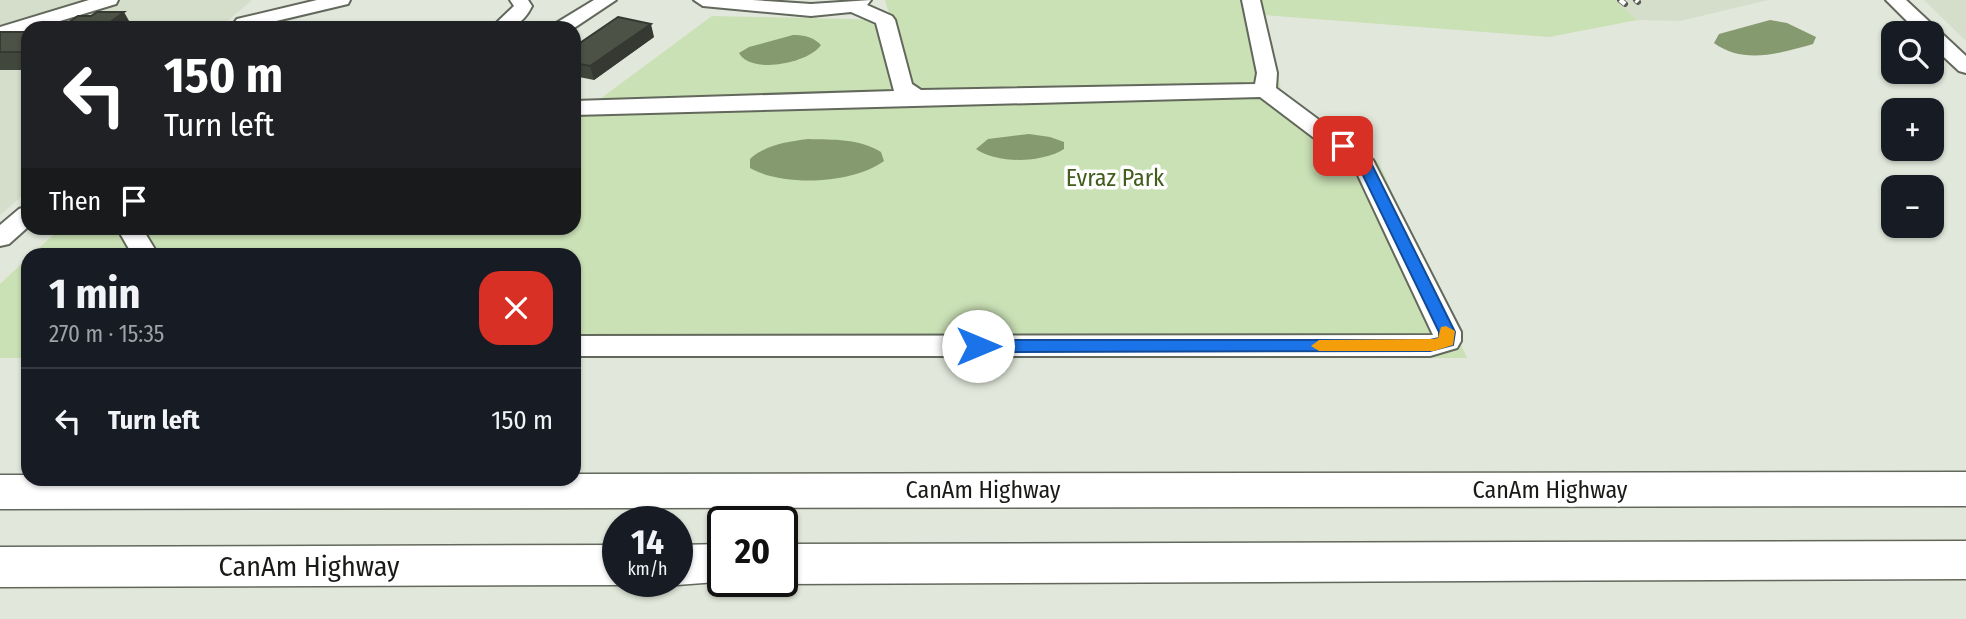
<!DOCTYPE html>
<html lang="en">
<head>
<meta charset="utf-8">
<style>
	body { margin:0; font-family:"Fira Sans Condensed",sans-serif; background:#242831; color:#f1f3f6; height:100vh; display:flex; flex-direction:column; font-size:26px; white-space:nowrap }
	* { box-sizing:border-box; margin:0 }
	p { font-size:23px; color:#9ea1a6 }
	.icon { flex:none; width:38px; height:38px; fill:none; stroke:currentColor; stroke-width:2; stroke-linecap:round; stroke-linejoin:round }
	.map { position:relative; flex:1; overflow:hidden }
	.details { position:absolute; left:21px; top:248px; width:560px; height:238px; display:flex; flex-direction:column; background:#171b24; border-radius:21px; box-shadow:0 2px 5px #0004 }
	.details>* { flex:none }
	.banner { position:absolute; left:21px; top:21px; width:560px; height:214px; border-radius:21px; box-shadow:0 2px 5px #0004; background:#202124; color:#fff; overflow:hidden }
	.buttons { position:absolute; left:1881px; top:21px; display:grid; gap:14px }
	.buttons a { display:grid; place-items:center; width:63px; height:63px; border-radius:14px; background:#171b24; box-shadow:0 2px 5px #0004; font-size:35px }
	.speed { position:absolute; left:602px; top:506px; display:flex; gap:14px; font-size:35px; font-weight:700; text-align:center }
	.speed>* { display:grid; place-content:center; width:91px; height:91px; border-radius:50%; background:#171b24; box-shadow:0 2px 5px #0004; line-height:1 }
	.speed small { font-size:18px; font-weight:400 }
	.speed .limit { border:4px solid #111; border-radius:10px; background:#fff; color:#111 }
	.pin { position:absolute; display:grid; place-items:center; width:60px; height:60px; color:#fff; margin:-30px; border-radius:14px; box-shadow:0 4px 10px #0006 }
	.me { position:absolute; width:77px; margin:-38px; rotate:90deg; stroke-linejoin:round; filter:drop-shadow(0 0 5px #0008) }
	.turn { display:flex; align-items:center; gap:24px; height:147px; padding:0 28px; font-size:32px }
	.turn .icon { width:91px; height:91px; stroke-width:2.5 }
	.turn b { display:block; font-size:49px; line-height:60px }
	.then { display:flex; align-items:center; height:66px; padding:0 28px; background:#0003; gap:14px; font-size:26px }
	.round { display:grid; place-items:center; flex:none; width:74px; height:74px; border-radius:21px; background:#242831 }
	.headline { display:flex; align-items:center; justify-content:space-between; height:119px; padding:0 28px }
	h1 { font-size:42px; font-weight:700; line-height:52px }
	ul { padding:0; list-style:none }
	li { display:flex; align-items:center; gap:21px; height:105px; padding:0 28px; border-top:2px solid #363941 }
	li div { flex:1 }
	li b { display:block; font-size:26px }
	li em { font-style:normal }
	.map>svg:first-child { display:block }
	.built { fill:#d4deca }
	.green { fill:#cae0b5 }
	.water { fill:#859a6f }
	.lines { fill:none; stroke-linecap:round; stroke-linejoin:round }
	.minor-casing { stroke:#62685c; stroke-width:4 }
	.major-casing { stroke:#62685c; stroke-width:3 }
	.minor { fill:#fff; fill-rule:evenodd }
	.major { fill:#fff; fill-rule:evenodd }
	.rail-casing { stroke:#575a52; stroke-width:6 }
	.rail { stroke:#fff; stroke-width:4.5; stroke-dasharray:12; stroke-linecap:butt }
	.wall { fill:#42473d }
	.shaded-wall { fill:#363932 }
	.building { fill:#4d5247; stroke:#363932; stroke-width:2 }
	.route { fill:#1a73e8; stroke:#114b97; stroke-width:2 }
	.slow { fill:#f59e0b }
	.labels { text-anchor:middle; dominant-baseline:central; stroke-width:7; stroke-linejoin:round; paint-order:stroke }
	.park-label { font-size:24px; fill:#425d1c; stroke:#fff }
	.street-label { font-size:24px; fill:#191b16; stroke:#fff }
	.near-street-label { font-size:28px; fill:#191b16; stroke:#fff }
</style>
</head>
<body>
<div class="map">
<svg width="1966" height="619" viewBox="0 0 1966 619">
	<rect width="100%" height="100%" fill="#e1e7da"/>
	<g class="built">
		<path d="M0 0H252L219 28H28V191L0 215Z"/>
		<path d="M1615 0H1768L1680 21 1637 20Z"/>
		<path d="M1924 0H1966V41Z"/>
	</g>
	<g class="green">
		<path d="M885 0H1615L1637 20 1549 37 1264 15 1282 94 1379 163 1467 358H574V256H30L61 228H574V103L596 102 712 16 891 20Z"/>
		<path d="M28 258V358H0V284Z"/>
	</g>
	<g class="water">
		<path d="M1770 20 1787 23 1816 37 1813 44C1780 53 1744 65 1714 43L1719 34Z"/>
		<path d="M793 35C804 35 813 37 821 45 809 63 751 75 739 53L749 47Z"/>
		<path d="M1029 134 1050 137 1064 142V149C1043 163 996 164 976 149L988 139Z"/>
		<path d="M808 139C834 140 858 138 881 152L884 161C853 184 783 187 750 168V159C767 144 787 142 808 139Z"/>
	</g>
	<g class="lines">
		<g class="minor-casing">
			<g id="minor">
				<path d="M89 0H118L116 4 37 28H28V31L0 39V27Z"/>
				<path d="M317 0H350L348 4 247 28 237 27 234 23 237 19Z"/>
				<path d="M510 0H528L532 6C522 26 512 28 491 28L514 6Z"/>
				<path d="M594 0H616L574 28H548Z"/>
				<path d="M694 0H752L811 4 871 0 867 5 892 16 895 20 912 84 921 90 1255 84 1257 73 1242 0H1260L1277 73 1276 88 1373 160 1461 332V341L1457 348 1430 356H574V336L1433 335 1355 169 1260 97 574 115V101L894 91 876 23 851 12 811 16 703 6Z"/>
				<path d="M1886 0H1906L1966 56V73L1959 71 1932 46V33H1919Z"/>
				<path d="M28 206V227L9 244 0 246V225L19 209Z"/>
				<path d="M117 228H142L159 256H133Z"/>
			</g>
		</g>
		<g class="major-casing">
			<g id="major">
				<path d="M1966 472V506L0 509V475H28V480H574V474Z"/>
				<path d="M1966 541V579L782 584 775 581H782V544Z"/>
				<path d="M723 544V581H730L677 585 667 581H677V545Z"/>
				<path d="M618 545V581H628L618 585 0 587V547Z"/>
			</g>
		</g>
		<use href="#minor" class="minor"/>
		<use href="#major" class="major"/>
		<g class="rail-casing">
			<g id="rail">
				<path d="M1620 0 1625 4"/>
				<path d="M1636 0 1638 2"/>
			</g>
		</g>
		<use href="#rail" class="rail"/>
	</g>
	<g class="wall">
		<rect x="0" y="32" width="28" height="38"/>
		<path d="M654 37 594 80 574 76V47Z"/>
	</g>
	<g class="shaded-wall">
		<path d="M124 12 133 28H102Z"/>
		<path d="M651 24 654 37 594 80 590 66Z"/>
	</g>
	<g class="building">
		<path d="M97 12H124L102 28H60L78 16H91Z"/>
		<path d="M618 17 651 24 590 66 574 63V47Z"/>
		<rect x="0" y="32" width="28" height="20"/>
	</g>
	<path class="route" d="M1343 143 1372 165 1455 332 1453 345 1430 351 978 352 970 346 978 340H1430L1439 338V332L1359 167 1336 146Z"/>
	<path class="slow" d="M1446 326 1455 331 1453 345 1434 351H1319L1311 346 1319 340 1433 339 1438 338 1441 327Z"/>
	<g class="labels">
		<g class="park-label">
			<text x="1115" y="178">Evraz Park</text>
		</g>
		<g class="street-label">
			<text x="983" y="490">CanAm Highway</text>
			<text x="1550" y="490">CanAm Highway</text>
		</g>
		<g class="near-street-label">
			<text x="309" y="566">CanAm Highway</text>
		</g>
	</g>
</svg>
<div class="buttons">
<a><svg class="icon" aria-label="search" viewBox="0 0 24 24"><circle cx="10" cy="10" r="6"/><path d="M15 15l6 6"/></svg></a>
<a>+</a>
<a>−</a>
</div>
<div class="speed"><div>14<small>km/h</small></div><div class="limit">20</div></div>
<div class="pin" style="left:1343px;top:146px;background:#d93025"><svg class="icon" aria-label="arrive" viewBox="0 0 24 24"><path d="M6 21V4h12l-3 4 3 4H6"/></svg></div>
<svg class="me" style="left:978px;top:346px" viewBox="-20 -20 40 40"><circle r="19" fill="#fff"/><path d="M0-13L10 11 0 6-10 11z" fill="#1a73e8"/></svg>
<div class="banner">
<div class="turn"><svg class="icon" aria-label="left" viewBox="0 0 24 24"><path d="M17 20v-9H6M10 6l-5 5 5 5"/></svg><div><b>150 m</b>Turn left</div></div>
<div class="then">Then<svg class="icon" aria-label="arrive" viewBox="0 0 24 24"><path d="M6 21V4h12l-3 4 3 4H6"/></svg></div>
</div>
<section class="details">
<div class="headline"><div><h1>1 min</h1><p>270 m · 15:35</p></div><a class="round" style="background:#d93025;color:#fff"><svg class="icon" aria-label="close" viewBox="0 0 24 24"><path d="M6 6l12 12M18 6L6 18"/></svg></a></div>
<ul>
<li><svg class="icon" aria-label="left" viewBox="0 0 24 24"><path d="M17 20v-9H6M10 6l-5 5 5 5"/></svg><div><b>Turn left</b></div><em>150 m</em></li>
</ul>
</section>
</div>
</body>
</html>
